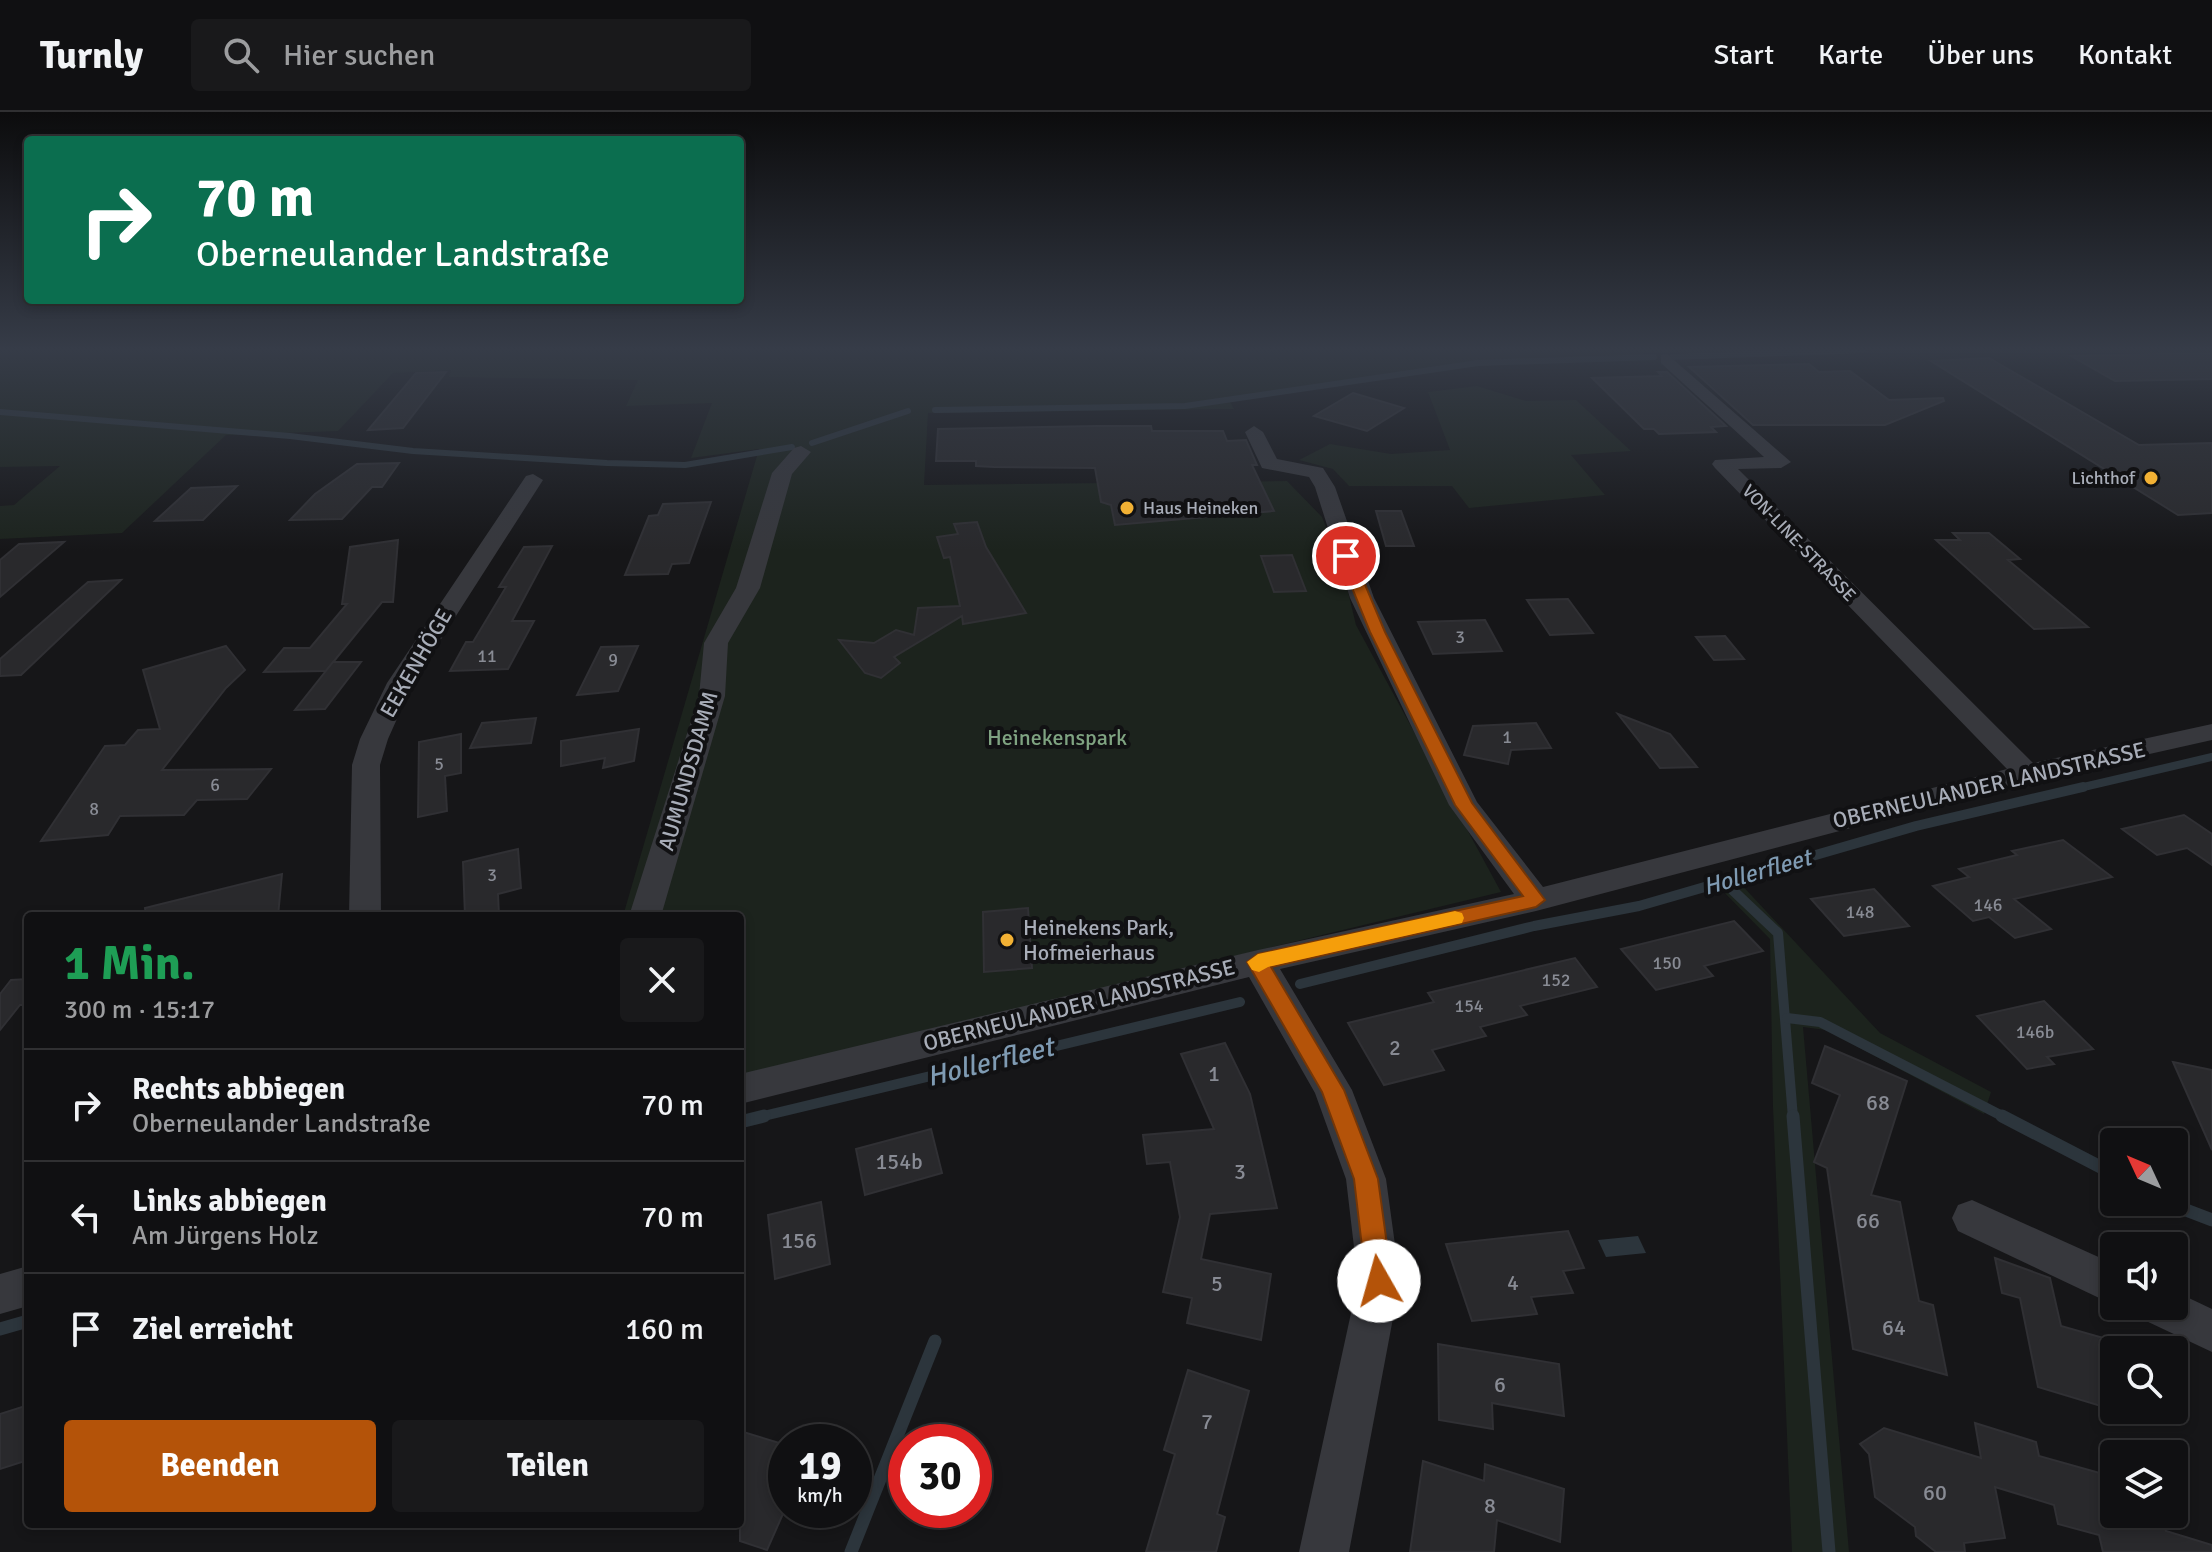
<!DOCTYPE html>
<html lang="de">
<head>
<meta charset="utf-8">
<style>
	body { margin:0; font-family:Signika,sans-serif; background:#19191b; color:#f1f3f6; height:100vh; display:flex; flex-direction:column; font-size:30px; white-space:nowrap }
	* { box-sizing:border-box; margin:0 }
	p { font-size:26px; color:#9c9d9f }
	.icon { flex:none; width:44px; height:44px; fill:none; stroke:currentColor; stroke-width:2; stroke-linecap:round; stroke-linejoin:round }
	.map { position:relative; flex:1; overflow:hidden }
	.sheet { position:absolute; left:24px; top:800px; width:720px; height:616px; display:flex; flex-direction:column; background:#101012; border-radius:8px; box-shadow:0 4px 12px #0003,0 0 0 2px #303032 }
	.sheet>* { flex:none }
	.hud { position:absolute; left:24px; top:24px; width:720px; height:168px; border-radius:8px; box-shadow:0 4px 12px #0003,0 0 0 2px #303032; background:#0b6e4f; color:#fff; overflow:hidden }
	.needle { width:52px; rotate:314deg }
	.buttons { position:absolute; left:2100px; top:1016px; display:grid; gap:16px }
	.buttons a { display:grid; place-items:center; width:88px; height:88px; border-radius:8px; background:#101012; box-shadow:0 4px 12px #0003,0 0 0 2px #303032; font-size:40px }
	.speed { position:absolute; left:768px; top:1312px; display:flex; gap:16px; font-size:40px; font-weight:700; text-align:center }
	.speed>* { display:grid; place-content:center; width:104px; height:104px; border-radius:50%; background:#101012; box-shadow:0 4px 12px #0003,0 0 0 2px #303032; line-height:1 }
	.speed small { font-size:20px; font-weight:400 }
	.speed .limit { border:12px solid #d22; background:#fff; color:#111 }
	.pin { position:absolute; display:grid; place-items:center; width:68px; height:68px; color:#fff; margin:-34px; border:4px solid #fff; border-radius:50%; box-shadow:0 2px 8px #0007 }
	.me { position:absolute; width:88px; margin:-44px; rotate:353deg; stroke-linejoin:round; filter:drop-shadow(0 0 6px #0008) }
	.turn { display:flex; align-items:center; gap:28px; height:168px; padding:0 40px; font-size:36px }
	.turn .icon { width:104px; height:104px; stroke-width:2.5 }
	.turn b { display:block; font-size:56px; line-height:68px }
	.round { display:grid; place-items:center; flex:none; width:84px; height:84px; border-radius:8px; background:#19191b }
	.overview { display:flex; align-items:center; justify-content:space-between; height:136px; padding:0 40px }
	h1 { font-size:48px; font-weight:700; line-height:60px; color:#1e9e55 }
	.button { display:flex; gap:16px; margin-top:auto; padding:16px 40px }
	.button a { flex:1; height:92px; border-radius:8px; background:#b45309; color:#fff; font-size:32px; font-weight:700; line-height:92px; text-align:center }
	.button a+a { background:#19191b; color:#f1f3f6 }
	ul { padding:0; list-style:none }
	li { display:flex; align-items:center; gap:24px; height:112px; padding:0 40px; border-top:2px solid #303032 }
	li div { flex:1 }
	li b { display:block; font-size:30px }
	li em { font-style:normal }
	header { display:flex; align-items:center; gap:48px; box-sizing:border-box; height:112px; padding:0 40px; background:#101012; border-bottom:2px solid #303032 }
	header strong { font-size:38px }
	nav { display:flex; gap:44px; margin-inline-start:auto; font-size:28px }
	.search { width:560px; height:72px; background:#19191b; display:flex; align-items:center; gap:20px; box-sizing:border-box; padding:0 28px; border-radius:8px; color:#9c9d9f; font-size:30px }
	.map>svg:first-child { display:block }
	.green { fill:#1c231d }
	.water { fill:#2c353c }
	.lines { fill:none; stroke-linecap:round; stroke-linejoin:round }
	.stream-far3 { stroke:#2c353c; stroke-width:6 }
	.stream-far2 { stroke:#2c353c; stroke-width:8 }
	.stream-far1 { stroke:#2c353c; stroke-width:10 }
	.stream { stroke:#2c353c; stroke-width:13 }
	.building { fill:#29292c; stroke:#303034; stroke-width:2 }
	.minor { fill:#37383d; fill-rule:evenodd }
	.route { fill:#b45309; stroke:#753606; stroke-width:2 }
	.slow { fill:#f59e0b }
	.poi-dot { fill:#f2b134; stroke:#111113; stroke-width:3 }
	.labels { text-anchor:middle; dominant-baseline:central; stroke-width:8; stroke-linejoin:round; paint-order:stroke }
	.far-poi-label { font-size:18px; fill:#a8adb8; stroke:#111113; text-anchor:end }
	.far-street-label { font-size:18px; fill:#a8adb8; stroke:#111113 }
	.number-label { font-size:18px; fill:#888b94 }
	.street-label { font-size:22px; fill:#a8adb8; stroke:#111113 }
	.park-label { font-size:22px; fill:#7fa381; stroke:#111113 }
	.poi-label { font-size:22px; fill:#a8adb8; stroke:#111113; text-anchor:start }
	.near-number-label { font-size:22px; fill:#888b94 }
	.water-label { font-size:24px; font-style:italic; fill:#7f9bb3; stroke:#111113 }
	.near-water-label { font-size:28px; font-style:italic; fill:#7f9bb3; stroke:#111113 }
</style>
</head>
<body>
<header>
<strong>Turnly</strong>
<div class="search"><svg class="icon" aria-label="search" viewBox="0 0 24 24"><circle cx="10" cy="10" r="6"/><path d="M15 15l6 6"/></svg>Hier suchen</div>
<nav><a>Start</a><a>Karte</a><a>Über uns</a><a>Kontakt</a></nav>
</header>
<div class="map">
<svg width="2212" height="1440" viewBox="0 0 2212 1440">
	<rect width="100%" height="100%" fill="#161618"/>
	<g class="green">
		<path d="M0 238H1798L1643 241 1645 248 1476 254 1229 288 1234 297 928 301 924 373 1287 369 1322 405 1342 455 1356 513 1501 780 740 963V804H623L759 337 691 346 712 291 626 294 638 268 449 265 451 258 393 261 338 319 226 323 122 421 0 427V394L14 393 60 354 0 355Z"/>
		<path d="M1477 274 1526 289 1576 288 1631 339 1571 343 1605 383 1469 396 1452 374H1349L1333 357 1299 348 1330 332 1391 342 1450 338 1428 280Z"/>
		<path d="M1737 768 1880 921 1991 980 1984 1002 1826 918 1803 915 1849 1440H1792L1773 995 1770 827 1717 773Z"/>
	</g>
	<path class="water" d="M1638 1124 1646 1141 1606 1145 1598 1128Z"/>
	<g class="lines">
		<g class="stream-far3">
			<path d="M1672 245 1865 238"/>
			<path d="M935 298 1185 294 1478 251 1654 245"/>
			<path d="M0 300 290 324 413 339 607 351 685 353 792 335"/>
			<path d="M812 331 908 299"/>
		</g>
		<path class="stream-far2" d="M2075 677 2212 645"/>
		<g class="stream-far1">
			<path d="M1723 769 1778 821 1793 1006"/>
			<path d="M1300 872 1534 814 1639 794 1916 714 2083 675"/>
			<path d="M1787 906 1820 910 2006 1006"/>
			<path d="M755 1006 1240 890"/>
		</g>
		<g class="stream">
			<path d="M1793 1004 1829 1440"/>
			<path d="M2002 1004 2114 1062"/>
			<path d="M740 1010 764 1004"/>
			<path d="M2165 1090 2212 1108"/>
			<path d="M0 1217 28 1209"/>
			<path d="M851 1440 935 1229"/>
		</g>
	</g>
	<g class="building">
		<path d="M2212 241V267L2115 269 2071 244Z"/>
		<path d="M1989 246 2139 333 2212 331V401L2178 403 1931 249Z"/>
		<path d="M1809 252 1819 260 1850 259 1889 288 1943 286 1944 289 1885 313H1753L1689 255Z"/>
		<path d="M446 260 403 316 368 318 416 261Z"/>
		<path d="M1658 260H1667L1726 314 1711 315 1716 320 1659 322 1654 317H1644L1592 266 1662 264Z"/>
		<path d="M1353 281 1404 296 1367 319 1314 304Z"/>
		<path d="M1096 314H1151L1152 319H1223L1227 329 1246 328 1257 353H1252L1274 399 1115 413 1111 393 1101 390 1095 356 994 355 976 354V349H936L938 317Z"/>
		<path d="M399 351 382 375H372L342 407 290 408 315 382 357 352Z"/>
		<path d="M237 374 203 408 155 409 191 376Z"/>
		<path d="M711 390 689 451 672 452 668 462 625 463 649 404 658 403 663 392Z"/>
		<path d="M1376 399H1401L1414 434H1386Z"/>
		<path d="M977 410 986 435 1026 501 963 512 962 504 894 545 900 551 881 566 865 561 839 528 874 531 896 518 914 523 918 496 960 494 950 445 944 446 937 425 958 422 954 412Z"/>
		<path d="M1953 421H1989L2020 447 2008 448 2088 515 2034 517 1936 428H1960Z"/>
		<path d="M398 428 393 490H382L326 559 264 560 284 536H310L347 492H342L350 435Z"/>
		<path d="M64 430 0 485V448L19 432Z"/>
		<path d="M552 434 512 509H534L508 557 450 559 466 530H473L506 475H499L524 435Z"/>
		<path d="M1292 443 1306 479 1274 480 1261 444Z"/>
		<path d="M121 468 21 563 0 564V547L88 470Z"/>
		<path d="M1568 487 1593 521 1550 523 1527 488Z"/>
		<path d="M1485 508 1502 539 1433 542 1418 510Z"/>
		<path d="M1725 524 1744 547 1714 548 1696 525Z"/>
		<path d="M226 534 245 558 226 576 162 658 271 657 247 687 197 688 184 703 120 704 108 723 41 729 105 634 125 633 138 618 160 617 143 558Z"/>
		<path d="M638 534 618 579 577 583 601 535Z"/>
		<path d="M333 550H361L325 597 295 598Z"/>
		<path d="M1618 602 1670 622 1697 655 1660 656Z"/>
		<path d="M536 606 531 631 470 636 482 611Z"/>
		<path d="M1536 611 1551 636 1511 638 1508 652 1464 643 1473 614Z"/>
		<path d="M639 617 634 649 603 656 605 646 561 654V629Z"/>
		<path d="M461 622V661L445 664 447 699 418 705 419 630Z"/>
		<path d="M2184 703 2212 722V753L2187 736 2157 743 2122 717Z"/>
		<path d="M2063 728 2112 765 2014 787 2051 817 2015 826 1989 805 1973 809 1933 774 1969 765 1959 757 2017 743 2012 739Z"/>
		<path d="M518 737 521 776 498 782 499 804H465L463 750Z"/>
		<path d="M282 762 278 804H146L145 796Z"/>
		<path d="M1874 777 1909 814 1844 824 1811 787Z"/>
		<path d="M1028 796 1032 856 984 860 983 800Z"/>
		<path d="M1734 809 1763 839 1704 854 1713 864 1656 878 1621 837Z"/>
		<path d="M1575 846 1597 875 1520 894 1527 903 1480 915 1486 924 1432 938 1444 958 1384 973 1348 911 1434 890 1428 881Z"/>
		<path d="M28 867V893H20L0 918V882L11 868Z"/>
		<path d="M2044 889 2093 937 2047 945 2054 952 2027 957 1977 904Z"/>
		<path d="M1225 931 1250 982 1277 1096 1210 1102 1201 1147 1271 1162 1261 1228 1187 1211 1192 1186 1163 1180 1180 1105 1170 1050 1147 1052 1143 1023 1214 1017 1181 942Z"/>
		<path d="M1825 934 1907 969 1871 1083 1900 1090 1919 1189 1933 1193 1947 1263 1853 1237 1827 1056 1814 1050 1840 983 1812 971Z"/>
		<path d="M2173 950 2212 958V1038Z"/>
		<path d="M931 1017 942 1061 865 1083 856 1037Z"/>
		<path d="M821 1090 830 1152 775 1167 768 1103Z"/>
		<path d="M1568 1119 1584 1156 1563 1159 1573 1181 1531 1185 1537 1202 1472 1209 1446 1132Z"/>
		<path d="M1995 1146 2050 1166 2061 1214 2114 1229V1298L2038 1275 2020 1186 2002 1181Z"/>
		<path d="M1438 1232 1559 1252 1564 1304 1492 1291 1493 1317 1439 1308Z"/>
		<path d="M1188 1258 1249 1279 1217 1402 1225 1405 1216 1440H1146L1175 1342 1164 1338Z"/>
		<path d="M28 1293V1348L0 1357V1302Z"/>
		<path d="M1975 1311 2036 1330 2039 1344 2114 1365V1402H2161L2166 1419 2212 1433V1440H2103L2099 1423 2058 1412 2054 1393 1995 1375 2005 1426 1964 1431 1965 1440H1936L1916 1424 1915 1415 1875 1385 1869 1342 1860 1332 1884 1316 1981 1346Z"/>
		<path d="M740 1319 786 1333V1395L767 1438 740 1429Z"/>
		<path d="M1423 1349 1484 1369 1485 1352 1564 1377 1560 1430 1497 1408 1494 1440H1410Z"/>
	</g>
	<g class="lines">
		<g class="minor">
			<path d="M1667 242 1791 350 1781 356 1738 357 2033 651 2212 612V628L2029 669 1536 799 1280 857 1352 978 1386 1067 1400 1169 1349 1440H1299L1358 1169 1346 1067 1315 981 1249 865 740 992V962L1258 838 1514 782 1449 693 1350 486 1315 375 1309 365 1262 356 1245 320 1254 314 1263 320 1277 347 1323 356 1335 375 1374 486 1477 690 1543 775 2007 657 1715 356 1712 352 1715 348 1764 345 1661 251V243Z"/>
			<path d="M801 334 811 340 792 362 760 476 728 531 725 584 661 804H629L699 584 704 531 736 476 772 361 794 336Z"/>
			<path d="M533 362 543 368 413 571 388 627 380 653 381 804H349L352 653 360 627 387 571 526 364Z"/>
			<path d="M1972 1088 2114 1152V1193L1958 1119 1952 1106 1958 1093Z"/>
			<path d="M28 1154V1194L0 1202V1162Z"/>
			<path d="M2174 1179 2212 1197V1240L2144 1208 2137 1194H2174Z"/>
		</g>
	</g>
	<linearGradient id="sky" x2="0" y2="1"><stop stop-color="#0c0c0d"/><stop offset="0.54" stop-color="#363c48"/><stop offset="1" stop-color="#363c48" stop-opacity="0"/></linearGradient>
	<rect width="2212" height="439" fill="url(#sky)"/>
	<path class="route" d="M1346 440 1353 444 1385 520 1472 691 1545 788 1536 795 1271 855 1344 978 1378 1067 1392 1169 1388 1177 1379 1181 1370 1177 1366 1169 1354 1067 1322 980 1247 850 1258 842 1523 784 1455 693 1370 520 1339 444Z"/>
	<path class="slow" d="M1455 799 1462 801 1464 806 1462 811 1268 855 1259 860 1252 858 1247 850 1258 842Z"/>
	<g class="poi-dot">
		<circle cx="2151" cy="366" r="8"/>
		<circle cx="1127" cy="396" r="8"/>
		<circle cx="1007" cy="828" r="8"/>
	</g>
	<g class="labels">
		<g class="far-poi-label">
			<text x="2135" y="366">Lichthof</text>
			<text x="1143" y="396" text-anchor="start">Haus Heineken</text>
		</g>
		<g class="far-street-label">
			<text transform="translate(1799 431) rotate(46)">VON-LINE-STRASSE</text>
		</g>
		<g class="number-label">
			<text x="1460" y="525">3</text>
			<text x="487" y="544">11</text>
			<text x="613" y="548">9</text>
			<text x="1507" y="625">1</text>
			<text x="439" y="652">5</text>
			<text x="215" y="673">6</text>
			<text x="94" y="697">8</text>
			<text x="492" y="763">3</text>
			<text x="1988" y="793">146</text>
			<text x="1860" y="800">148</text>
			<text x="1667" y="851">150</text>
			<text x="1556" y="868">152</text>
			<text x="1469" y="894">154</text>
			<text x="2035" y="920">146b</text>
		</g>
		<g class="street-label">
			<text transform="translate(416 551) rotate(-60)">EEKENHÖGE</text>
			<text transform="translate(688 659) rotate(-74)">AUMUNDSDAMM</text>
			<text transform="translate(1989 673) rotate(-13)">OBERNEULANDER LANDSTRASSE</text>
			<text transform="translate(1079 893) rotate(-14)">OBERNEULANDER LANDSTRASSE</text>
		</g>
		<g class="park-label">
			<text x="1057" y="625">Heinekenspark</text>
		</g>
		<g class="poi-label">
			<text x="1023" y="815">Heinekens Park,<tspan x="1023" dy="25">Hofmeierhaus</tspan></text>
		</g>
		<g class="near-number-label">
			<text x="1395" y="935">2</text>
			<text x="1214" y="961">1</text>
			<text x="1878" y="990">68</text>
			<text x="899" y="1049">154b</text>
			<text x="1240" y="1059">3</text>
			<text x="1868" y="1108">66</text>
			<text x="799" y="1128">156</text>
			<text x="1513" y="1170">4</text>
			<text x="1217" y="1171">5</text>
			<text x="1894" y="1215">64</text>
			<text x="1500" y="1272">6</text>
			<text x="1207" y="1309">7</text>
			<text x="1935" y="1380">60</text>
			<text x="1490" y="1393">8</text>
		</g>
		<g class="water-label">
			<text transform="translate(1757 760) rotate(-16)">Hollerfleet</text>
		</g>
		<g class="near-water-label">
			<text transform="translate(990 950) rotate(-14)">Hollerfleet</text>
		</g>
	</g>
</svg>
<div class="buttons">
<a><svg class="needle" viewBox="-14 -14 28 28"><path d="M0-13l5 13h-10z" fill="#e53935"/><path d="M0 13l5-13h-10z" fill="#9c9d9f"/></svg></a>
<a><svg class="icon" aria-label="sound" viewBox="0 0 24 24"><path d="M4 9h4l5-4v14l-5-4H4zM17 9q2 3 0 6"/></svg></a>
<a><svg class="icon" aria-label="search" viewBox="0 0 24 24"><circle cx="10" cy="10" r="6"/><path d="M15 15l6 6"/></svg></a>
<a><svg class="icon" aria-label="layers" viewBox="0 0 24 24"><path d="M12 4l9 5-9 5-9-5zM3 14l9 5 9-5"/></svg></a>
</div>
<div class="speed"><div>19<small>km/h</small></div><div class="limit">30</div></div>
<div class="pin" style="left:1346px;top:444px;background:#d93025"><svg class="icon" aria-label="arrive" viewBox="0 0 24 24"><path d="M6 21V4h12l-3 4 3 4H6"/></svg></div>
<svg class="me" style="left:1379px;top:1169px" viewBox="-20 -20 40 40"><circle r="19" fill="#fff"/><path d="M0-13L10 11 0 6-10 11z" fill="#b45309"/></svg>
<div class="hud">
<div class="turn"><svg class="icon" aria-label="right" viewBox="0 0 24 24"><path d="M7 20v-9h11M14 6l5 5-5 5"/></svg><div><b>70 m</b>Oberneulander Landstraße</div></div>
</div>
<section class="sheet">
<div class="overview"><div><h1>1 Min.</h1><p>300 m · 15:17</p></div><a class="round"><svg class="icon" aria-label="close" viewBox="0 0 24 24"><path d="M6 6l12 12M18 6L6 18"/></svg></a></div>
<ul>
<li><svg class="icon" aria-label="right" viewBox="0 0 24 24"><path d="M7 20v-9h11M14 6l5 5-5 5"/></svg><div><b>Rechts abbiegen</b><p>Oberneulander Landstraße</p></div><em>70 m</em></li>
<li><svg class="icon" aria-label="left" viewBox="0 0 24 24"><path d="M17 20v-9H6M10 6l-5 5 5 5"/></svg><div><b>Links abbiegen</b><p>Am Jürgens Holz</p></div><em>70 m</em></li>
<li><svg class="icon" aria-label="arrive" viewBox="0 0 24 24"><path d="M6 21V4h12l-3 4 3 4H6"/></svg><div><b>Ziel erreicht</b></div><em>160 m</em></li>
</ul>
<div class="button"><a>Beenden</a><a>Teilen</a></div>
</section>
</div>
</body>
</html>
